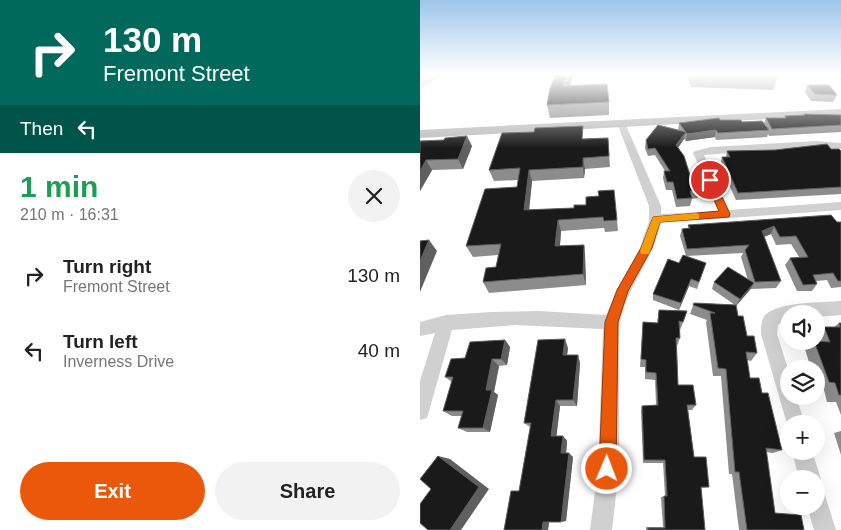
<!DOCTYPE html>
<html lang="en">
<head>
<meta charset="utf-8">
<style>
	body { margin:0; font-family:Helvetica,sans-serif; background:#f2f2f2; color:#222; height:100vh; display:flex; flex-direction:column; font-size:19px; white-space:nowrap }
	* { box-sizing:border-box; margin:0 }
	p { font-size:16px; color:#767676 }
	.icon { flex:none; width:28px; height:28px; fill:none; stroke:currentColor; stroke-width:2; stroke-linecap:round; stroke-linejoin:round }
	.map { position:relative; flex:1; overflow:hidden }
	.details { display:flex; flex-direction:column; background:#fff; width:420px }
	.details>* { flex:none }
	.banner { background:#00695c; color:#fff; overflow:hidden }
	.buttons { position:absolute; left:360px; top:305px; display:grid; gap:10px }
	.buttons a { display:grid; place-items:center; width:45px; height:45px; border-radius:50%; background:#fff; box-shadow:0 5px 20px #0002; font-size:25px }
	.pin { position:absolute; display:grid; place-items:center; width:42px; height:42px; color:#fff; margin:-21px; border:2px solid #fff; border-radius:50%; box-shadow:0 1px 5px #0007 }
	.me { position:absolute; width:55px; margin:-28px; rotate:1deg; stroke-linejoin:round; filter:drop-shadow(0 0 4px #0008) }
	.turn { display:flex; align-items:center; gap:18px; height:105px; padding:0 20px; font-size:22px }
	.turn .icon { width:65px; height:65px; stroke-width:2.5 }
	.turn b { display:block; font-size:35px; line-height:42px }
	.then { display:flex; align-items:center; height:48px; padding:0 20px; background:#0003; gap:10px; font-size:19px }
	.round { display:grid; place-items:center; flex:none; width:52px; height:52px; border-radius:26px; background:#f2f2f2 }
	.head { display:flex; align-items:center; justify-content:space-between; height:85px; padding:0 20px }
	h1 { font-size:30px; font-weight:700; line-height:38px; color:#1e9e55 }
	.cta { display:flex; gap:10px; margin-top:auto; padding:10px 20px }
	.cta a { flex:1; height:58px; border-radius:30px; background:#ea580c; color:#fff; font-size:20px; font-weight:700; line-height:58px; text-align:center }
	.cta a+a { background:#f2f2f2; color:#222 }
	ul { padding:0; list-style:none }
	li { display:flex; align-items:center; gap:15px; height:75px; padding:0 20px }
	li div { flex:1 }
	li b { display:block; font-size:19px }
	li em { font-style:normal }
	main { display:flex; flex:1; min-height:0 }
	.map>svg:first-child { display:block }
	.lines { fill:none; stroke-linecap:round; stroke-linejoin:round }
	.street { fill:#d0d0d0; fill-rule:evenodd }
	.secondary { fill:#bdbdbd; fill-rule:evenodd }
	.rail-casing { stroke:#888; stroke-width:3 }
	.rail { stroke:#fff; stroke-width:2; stroke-dasharray:6; stroke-linecap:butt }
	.wall { fill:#8c8c8c }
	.shaded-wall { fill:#5f5f5f }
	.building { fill:#1a1a1a; stroke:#5f5f5f }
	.route { fill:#ea580c; stroke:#983908 }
	.slow { fill:#f59e0b }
</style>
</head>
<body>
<main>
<section class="details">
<div class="banner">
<div class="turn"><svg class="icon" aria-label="right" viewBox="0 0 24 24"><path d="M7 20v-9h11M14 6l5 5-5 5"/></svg><div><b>130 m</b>Fremont Street</div></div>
<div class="then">Then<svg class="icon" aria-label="left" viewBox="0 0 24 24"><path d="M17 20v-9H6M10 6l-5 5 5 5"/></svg></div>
</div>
<div class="head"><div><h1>1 min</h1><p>210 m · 16:31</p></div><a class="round"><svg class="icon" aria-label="close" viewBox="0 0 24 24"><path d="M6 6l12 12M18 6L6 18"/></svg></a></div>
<ul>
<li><svg class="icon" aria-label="right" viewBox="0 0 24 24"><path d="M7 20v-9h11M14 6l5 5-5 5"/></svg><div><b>Turn right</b><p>Fremont Street</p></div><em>130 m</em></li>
<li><svg class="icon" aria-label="left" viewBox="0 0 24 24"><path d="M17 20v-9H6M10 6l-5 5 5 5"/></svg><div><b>Turn left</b><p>Inverness Drive</p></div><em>40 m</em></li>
</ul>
<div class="cta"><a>Exit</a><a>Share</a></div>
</section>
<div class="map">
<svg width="421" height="530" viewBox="0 0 421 530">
	<rect width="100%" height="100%" fill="#fff"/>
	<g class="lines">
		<g class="street">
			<path d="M13 74H23L19 76Z"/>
			<path d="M201 120 205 123 241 206V214L298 211 273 153 275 151 291 147 396 141 421 143V149L396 147 284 155 309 210 421 202V210L241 223C233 260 205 289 199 326V469L192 530H170L178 469 183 329 95 325 32 330 9 411 7 418 0 420V381L15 333 0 336V322L26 315 71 312 119 311 186 315 198 288 219 250 229 221V206L197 123Z"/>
			<path d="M421 301V315L396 317V314H369V319L358 325 357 334 369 372V396H376L385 424H369V431L341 334C341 328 341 320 345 315 360 301 401 303 421 301Z"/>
			<path d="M372 451H392L401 479 397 486 396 479H379Z"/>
			<path d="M396 489 404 492 416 530H394L387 506H396Z"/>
		</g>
		<g class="secondary">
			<path d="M13 74H24L0 89V82Z"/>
			<path d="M421 109V115L0 138V130Z"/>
		</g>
		<g class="rail-casing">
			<path id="rail" d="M416 74 421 79"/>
		</g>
		<use href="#rail" class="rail"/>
	</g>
	<g class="wall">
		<path d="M26 74H51L48 76Z"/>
		<path d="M267 74H359L353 90 271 87Z"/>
		<path d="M387 85 417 95 413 102 391 101 385 92Z"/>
		<path d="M149 86 189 102V115L130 118 127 105Z"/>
		<path d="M384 114 421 115V132L349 136 348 134 347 137 296 140 295 137 266 141 264 139 258 148 270 175 280 191 278 198 272 199 270 206 256 207 252 190H246L243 178 244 171H245L235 155 228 156 225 148 226 140 258 130 259 123 300 120 344 123 346 118H364L365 116 384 115Z"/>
		<path d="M114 132 164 139 188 138 190 167 165 169 164 178 112 181 109 210 154 208 197 220 198 231 185 232 184 228 141 231 140 246 164 245 165 255 166 285 69 293 63 282 76 267 78 255 53 257 46 246 97 187 98 180 74 181 69 170Z"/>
		<path d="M0 141 52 146 43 169 12 170 0 191Z"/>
		<path d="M411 149 421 151V194L316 200 300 165 302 157H306L307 151Z"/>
		<path d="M421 222V287L411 288 407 280 396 281 397 284 392 291H377L365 265 370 258 379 257 371 244 356 245 351 234 344 237 361 281 356 288 331 289V288L316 306 318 316 327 336 337 353 331 361 327 360 330 378 342 393 362 450 353 453 346 452 355 513 384 530H319L312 474H309L301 376H293L286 322 287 320 270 314 274 303 315 305 292 289 294 282 328 280 321 257 323 253 266 256 260 236 262 229 268 228V225Z"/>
		<path d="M259 263H286L277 289 269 286 259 310 233 300V294Z"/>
		<path d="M239 310 267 311 264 320 260 330V338L257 346 258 385 276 405 272 410H268L274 457 289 487 281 488 285 530H226V527H243L241 497 245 496 243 463H223L221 411 222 406 236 405 235 380 225 379V367H220L223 322 237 323Z"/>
		<path d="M419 323H421V415L416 402H407L404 390 398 389 396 385V369H391L385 349 394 341H396V334L404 327H414Z"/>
		<path d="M85 340 90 347 87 365 79 366 74 392 78 395 70 432H47L38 428 42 416H32L23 411 32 382 25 377Z"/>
		<path d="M148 348 147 355H158L160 363 157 406H140L136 436H143L147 441 146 453 153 457 146 521 129 522 128 530H84L99 491 110 427 104 423Z"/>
		<path d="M421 431V455L414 433Z"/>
	</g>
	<g class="shaded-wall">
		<path d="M0 74H10L0 80Z"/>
		<path d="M148 74H154L145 99 143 86Z"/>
		<path d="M296 130 295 137 266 141 267 134Z"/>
		<path d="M266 132 264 139 255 152 256 145Z"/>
		<path d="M47 136 52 146 43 169 38 159Z"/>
		<path d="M163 158 165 169 164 178 163 167Z"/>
		<path d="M6 160 12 170 0 191V171Z"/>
		<path d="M109 170 112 181 108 221 104 210Z"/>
		<path d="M138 220 141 231 139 257 135 246Z"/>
		<path d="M354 226 351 234 338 239 342 231Z"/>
		<path d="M9 240 17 251 0 292V261Z"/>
		<path d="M164 245 165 255 166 285 163 274Z"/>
		<path d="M271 279 269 286 259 310 261 303Z"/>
		<path d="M334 283 330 290 316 306 320 299Z"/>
		<path d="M145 339 148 348 146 363 143 355Z"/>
		<path d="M85 340 90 347 87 365 81 359Z"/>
		<path d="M158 355 160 363 157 406 153 400Z"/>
		<path d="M72 359 79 366 74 392 78 395 70 432 63 428 66 390Z"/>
		<path d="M136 400 140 406 136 441 131 436Z"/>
		<path d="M143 436 147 441 146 456 141 453Z"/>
		<path d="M149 453 153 457 146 521 141 522Z"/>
		<path d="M18 456 30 459 69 489 41 530H30Z"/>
		<path d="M129 521 128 530H122L123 522Z"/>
	</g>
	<g class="building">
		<path d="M136 74H148L143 86 187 84 189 102 127 105 130 88Z"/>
		<path d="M387 85H409L417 95 395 94Z"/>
		<path d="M384 114 421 115V125L352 129 346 118H366L365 116 385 115Z"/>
		<path d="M299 118 300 120H321L322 122 342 121 349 130 298 133 296 130 267 134 259 123Z"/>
		<path d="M238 125 266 132 256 145 264 156 270 175 274 174 280 191H270L272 198 257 199 253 182H247L244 171H250L235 148 228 149 226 140Z"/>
		<path d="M163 126 162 139 188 138 189 156 163 158V167L109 170 104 210 154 208V205H166V197L179 196 178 191 194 190 197 220 184 221 183 217 138 220 135 246 164 245 163 274 63 282 66 268 76 267 81 244 46 246 65 189 97 187 100 168 69 170 82 133 114 132 115 128Z"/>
		<path d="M47 136 38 159 6 160 0 171V141L24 140 25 138Z"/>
		<path d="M407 144 411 149H419L421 151V187L318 193 302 157H310L307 151 355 150Z"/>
		<path d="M411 215 417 222H421V281H418L413 273 393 275 397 284 383 285 370 258 388 257 376 236 360 237 354 226 342 231 361 281 335 282 325 250 329 245 267 249 262 229 270 228 268 225Z"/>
		<path d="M9 240 0 261V241Z"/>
		<path d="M263 255 286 263 279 282 271 279 261 303 233 294 248 259 259 263Z"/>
		<path d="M308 267 334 283 320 299 294 282Z"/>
		<path d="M274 303 316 305 318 316H323L327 336H334L337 353 326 352 330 378H339L342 393H348L362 450 346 448 355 513 381 515 384 530H327L319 472H315L306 369 298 368 290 313H295L273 305Z"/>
		<path d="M239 310 267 311 263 322 259 321 260 338H256L258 385H273L276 405H267L274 457H286L289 487H281L285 530H228V528H245L244 496H247L245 460H224L222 406 238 405 236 373 226 372V360L221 359 223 322 238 323Z"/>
		<path d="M419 323H421V395H419L415 383 409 382 394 341 410 342 404 327H420Z"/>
		<path d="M145 339 143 355H158L153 400H136L131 436H143L141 453H149L141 522H123L122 530H84L91 491H99L111 423H104L118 340Z"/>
		<path d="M85 340 81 359H72L66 390H72L63 428H38L43 411H23L33 377H25L31 359 45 358 50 342Z"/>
		<path d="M18 456 59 487 30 530H8L0 523V504L11 489 0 479Z"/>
	</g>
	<linearGradient id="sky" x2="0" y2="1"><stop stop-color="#9ec5ea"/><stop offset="0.5" stop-color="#fff"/><stop offset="1" stop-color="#fff" stop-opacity="0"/></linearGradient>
	<rect width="421" height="148" fill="url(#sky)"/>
	<path class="route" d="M290 177 294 180 310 214 309 217 240 222 232 248 208 291 198 322 196 469 193 475 187 477 181 475 179 469 185 322 197 290 221 248 233 217 299 211 285 180Z"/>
	<path class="slow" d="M276 213 279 214V219L240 222 229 254H221L220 251 233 217Z"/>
</svg>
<div class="buttons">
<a><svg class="icon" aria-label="sound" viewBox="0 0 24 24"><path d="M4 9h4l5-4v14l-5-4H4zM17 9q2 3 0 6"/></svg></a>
<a><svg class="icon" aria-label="layers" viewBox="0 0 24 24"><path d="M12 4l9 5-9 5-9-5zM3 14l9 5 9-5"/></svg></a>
<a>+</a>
<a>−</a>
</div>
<div class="pin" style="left:290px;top:180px;background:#d93025"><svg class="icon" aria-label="arrive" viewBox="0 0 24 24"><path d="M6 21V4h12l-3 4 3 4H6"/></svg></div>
<svg class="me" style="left:187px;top:469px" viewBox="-20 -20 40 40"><circle r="17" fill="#ea580c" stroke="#fff" stroke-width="3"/><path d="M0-11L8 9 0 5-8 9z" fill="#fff"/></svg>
</div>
</main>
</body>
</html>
